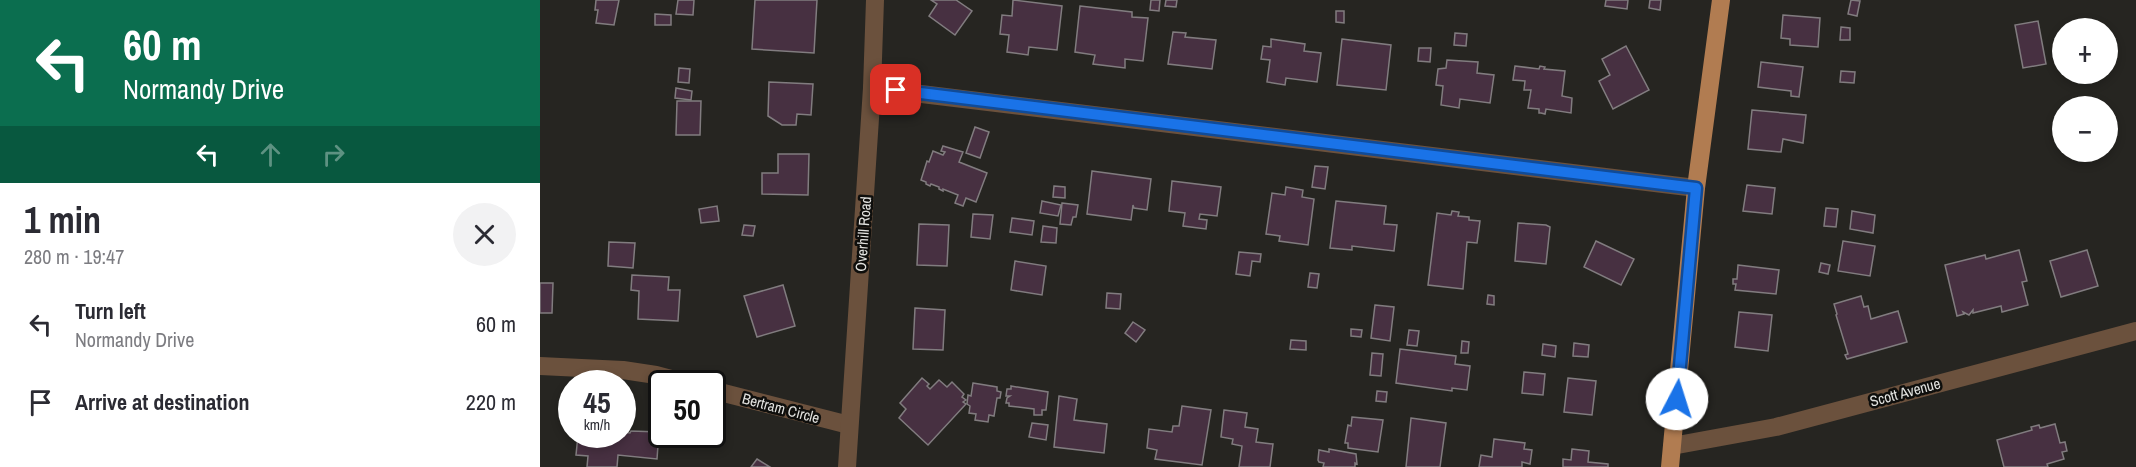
<!DOCTYPE html>
<html lang="en">
<head>
<meta charset="utf-8">
<style>
	body { margin:0; font-family:"Archivo Narrow",sans-serif; background:#f2f2f3; color:#2b2b33; height:100vh; display:flex; flex-direction:column; font-size:22px; white-space:nowrap }
	* { box-sizing:border-box; margin:0 }
	p { font-size:20px; color:#7c7c81 }
	.icon { flex:none; width:33px; height:33px; fill:none; stroke:currentColor; stroke-width:2; stroke-linecap:round; stroke-linejoin:round }
	.map { position:relative; flex:1; overflow:hidden }
	.sheet { display:flex; flex-direction:column; background:#fff; width:540px }
	.sheet>* { flex:none }
	.banner { background:#0b6e4f; color:#fff; overflow:hidden }
	.controls { position:absolute; left:1512px; top:18px; display:grid; gap:12px }
	.controls a { display:grid; place-items:center; width:66px; height:66px; border-radius:50%; background:#fff; box-shadow:0 3px 9px #0003; font-size:30px }
	.speed { position:absolute; left:18px; top:370px; display:flex; gap:12px; font-size:30px; font-weight:700; text-align:center }
	.speed>* { display:grid; place-content:center; width:78px; height:78px; border-radius:50%; background:#fff; box-shadow:0 3px 9px #0003; line-height:1 }
	.speed small { font-size:15px; font-weight:400 }
	.speed .limit { border:3px solid #111; border-radius:9px; background:#fff; color:#111 }
	.pin { position:absolute; display:grid; place-items:center; width:51px; height:51px; color:#fff; margin:-26px; border-radius:12px; box-shadow:0 3px 9px #0006 }
	.me { position:absolute; width:66px; margin:-33px; rotate:5deg; stroke-linejoin:round; filter:drop-shadow(0 0 4px #0008) }
	.turn { display:flex; align-items:center; gap:21px; height:126px; padding:0 24px; font-size:27px }
	.turn .icon { width:78px; height:78px; stroke-width:2.5 }
	.turn b { display:block; font-size:42px; line-height:51px }
	.lanes { display:flex; align-items:center; height:57px; padding:0 24px; background:#0003; justify-content:center; gap:30px; direction:ltr }
	.lanes .off { opacity:.35 }
	.round { display:grid; place-items:center; flex:none; width:63px; height:63px; border-radius:32px; background:#f2f2f3 }
	.summary { display:flex; align-items:center; justify-content:space-between; height:102px; padding:0 24px }
	h1 { font-size:36px; font-weight:700; line-height:45px }
	ul { padding:0; list-style:none }
	li { display:flex; align-items:center; gap:18px; height:78px; padding:0 24px }
	li div { flex:1 }
	li b { display:block; font-size:22px }
	li em { font-style:normal }
	main { display:flex; flex:1; min-height:0 }
	.map>svg:first-child { display:block }
	.building { fill:#473041; stroke:#817c7f; stroke-width:1.5 }
	.lines { fill:none; stroke-linecap:round; stroke-linejoin:round }
	.minor { stroke:#6b513d; stroke-width:18 }
	.major { stroke:#b17c51; stroke-width:18 }
	.route-casing { stroke:#114b97; stroke-width:15 }
	.route { stroke:#1a73e8; stroke-width:10 }
	.labels { text-anchor:middle; dominant-baseline:central; stroke-width:5; stroke-linejoin:round; paint-order:stroke }
	.street-label { font-size:15px; fill:#e2e2df; stroke:#0e0e0c }
</style>
</head>
<body>
<main>
<section class="sheet">
<div class="banner">
<div class="turn"><svg class="icon" aria-label="left" viewBox="0 0 24 24"><path d="M17 20v-9H6M10 6l-5 5 5 5"/></svg><div><b>60 m</b>Normandy Drive</div></div>
<div class="lanes"><svg class="icon" aria-label="left" viewBox="0 0 24 24"><path d="M17 20v-9H6M10 6l-5 5 5 5"/></svg><svg class="icon off" aria-label="ahead" viewBox="0 0 24 24"><path d="M12 20V5M6 11l6-6 6 6"/></svg><svg class="icon off" aria-label="right" viewBox="0 0 24 24"><path d="M7 20v-9h11M14 6l5 5-5 5"/></svg></div>
</div>
<div class="summary"><div><h1>1 min</h1><p>280 m · 19:47</p></div><a class="round"><svg class="icon" aria-label="close" viewBox="0 0 24 24"><path d="M6 6l12 12M18 6L6 18"/></svg></a></div>
<ul>
<li><svg class="icon" aria-label="left" viewBox="0 0 24 24"><path d="M17 20v-9H6M10 6l-5 5 5 5"/></svg><div><b>Turn left</b><p>Normandy Drive</p></div><em>60 m</em></li>
<li><svg class="icon" aria-label="arrive" viewBox="0 0 24 24"><path d="M6 21V4h12l-3 4 3 4H6"/></svg><div><b>Arrive at destination</b></div><em>220 m</em></li>
</ul>
</section>
<div class="map">
<svg width="1596" height="467" viewBox="0 0 1596 467">
	<rect width="100%" height="100%" fill="#262521"/>
	<g class="building">
		<path d="M56 0H79L74 25 56 23 58 10H55Z"/>
		<path d="M138 0H154L153 15 136 14Z"/>
		<path d="M215 0H277L274 53 212 49Z"/>
		<path d="M391 0H416L432 11 415 35 389 16 397 4Z"/>
		<path d="M473 0 522 6 517 50 489 47 488 55 467 52 469 35 460 34 462 15 472 16Z"/>
		<path d="M611 0H620L619 11 610 10Z"/>
		<path d="M626 0H637L636 7 625 6Z"/>
		<path d="M1066 0H1088L1087 9 1065 6Z"/>
		<path d="M1110 0H1121L1120 10 1109 8Z"/>
		<path d="M1311 0 1320 1 1317 16 1308 14Z"/>
		<path d="M540 6 592 12V17L608 18 603 61 585 59V68L553 64 555 55 535 52Z"/>
		<path d="M796 11H804V23L796 22Z"/>
		<path d="M115 14 131 15V25H115Z"/>
		<path d="M1243 15 1280 18 1278 47 1250 45V39L1241 38Z"/>
		<path d="M1498 21 1506 64 1483 68 1475 25Z"/>
		<path d="M1301 27 1310 28V40H1300Z"/>
		<path d="M633 32 646 33 645 37 676 40 672 69 628 64Z"/>
		<path d="M915 33 927 34 926 46 914 45Z"/>
		<path d="M731 39 765 44 764 51 781 53 777 82 746 78 745 85 727 82 730 60 721 59 723 46 731 47Z"/>
		<path d="M802 39 851 45 846 90 797 85Z"/>
		<path d="M1086 46 1109 90 1073 109 1059 81 1070 75 1062 59Z"/>
		<path d="M879 48H891L890 62 878 61Z"/>
		<path d="M907 60 938 62 937 73 954 75 950 103 920 99 919 108 901 105 903 86 896 85 898 69 906 68Z"/>
		<path d="M1221 62 1263 67 1259 97 1251 96V91L1218 87Z"/>
		<path d="M975 66 999 69 1000 66 1005 67 1004 69 1025 71 1022 96 1032 98 1031 113 1006 109 1005 114 1001 113H999V109L988 108 991 90H984L985 81 973 80Z"/>
		<path d="M139 68 150 69 149 83 138 82Z"/>
		<path d="M1301 71 1315 72 1314 83 1300 82Z"/>
		<path d="M229 82 273 84 271 115 257 114 256 125H242L228 116Z"/>
		<path d="M136 88 152 91 151 100 135 98Z"/>
		<path d="M137 101H161L160 135H136Z"/>
		<path d="M1212 110 1266 115 1263 143 1243 139 1241 152 1208 149Z"/>
		<path d="M435 127 449 132 440 158 426 153Z"/>
		<path d="M403 146 423 152 419 162 447 173 436 202 426 198 423 206 415 203 418 195 403 189V191L399 189V187L391 184 390 186 386 184V182L381 180 387 161 389 162 393 151 403 155 405 152 401 151Z"/>
		<path d="M238 154H269L268 195 222 194V173H238Z"/>
		<path d="M775 166 788 167 785 189 772 187Z"/>
		<path d="M552 171 611 179 607 210 594 208 593 205 591 220 547 214Z"/>
		<path d="M632 181 681 187 677 216 660 214 659 219 667 220 666 229 643 226 645 213 629 211Z"/>
		<path d="M1207 185 1235 188 1232 214 1203 211Z"/>
		<path d="M514 186 525 187V198L513 197Z"/>
		<path d="M746 187 763 190 762 197 774 199 768 245 739 241 740 236 726 234 732 193 745 195Z"/>
		<path d="M502 201 521 205 518 216 500 213Z"/>
		<path d="M796 201 846 206 844 224 857 225 854 251 812 246V250L790 248Z"/>
		<path d="M522 203 538 205 536 217H533L531 225 520 224Z"/>
		<path d="M177 206 179 221 161 223 159 209Z"/>
		<path d="M1286 208 1298 209 1296 227 1284 226Z"/>
		<path d="M912 211 919 212 918 216 929 217V220L940 221 937 243 927 242 923 289 888 285 897 213 911 215Z"/>
		<path d="M1312 211 1335 215 1333 233 1310 229Z"/>
		<path d="M433 214 453 215 450 239 431 237Z"/>
		<path d="M472 218 494 221 492 235 470 232Z"/>
		<path d="M978 223 1006 225 1010 227 1006 264 975 261Z"/>
		<path d="M379 224 409 225 407 266 377 265Z"/>
		<path d="M204 225 215 226 213 236 202 235Z"/>
		<path d="M503 226 517 228 516 243 501 242Z"/>
		<path d="M1056 241 1094 259 1081 285 1044 267Z"/>
		<path d="M1303 241 1335 246 1330 276 1298 271Z"/>
		<path d="M69 242 95 243 93 268 68 266Z"/>
		<path d="M1479 250 1487 281 1482 282 1488 305 1462 312 1461 306 1433 313V310L1429 315 1423 312 1424 314 1417 316 1405 265 1445 255 1446 259Z"/>
		<path d="M1547 250 1558 286 1521 297 1510 261Z"/>
		<path d="M699 252 721 254 720 262 712 261 710 276 696 274Z"/>
		<path d="M475 261 506 266 502 295 471 290Z"/>
		<path d="M1281 263 1290 265 1288 274 1279 272Z"/>
		<path d="M1198 265 1239 270 1236 294 1195 290 1196 284H1193V279H1197Z"/>
		<path d="M770 273 779 274 777 288 768 287Z"/>
		<path d="M92 275 129 277 128 290H140L138 321 98 319 99 291 91 290Z"/>
		<path d="M0 283H13L12 313H0Z"/>
		<path d="M243 285 255 326 217 337 204 296Z"/>
		<path d="M567 293 581 294 580 309 566 308Z"/>
		<path d="M948 295 954 296V305L947 304Z"/>
		<path d="M1321 296 1324 307 1328 306 1331 319 1358 311 1367 342 1307 359 1305 355 1308 354 1296 315 1297 314 1294 304Z"/>
		<path d="M835 305 854 307 850 341 831 338Z"/>
		<path d="M375 308 405 310 403 350 373 349Z"/>
		<path d="M1199 312 1232 315 1228 351 1195 347Z"/>
		<path d="M593 322 605 330 596 342 585 333Z"/>
		<path d="M811 329 822 330 821 337 811 336Z"/>
		<path d="M869 330 879 331 877 346 867 345Z"/>
		<path d="M751 340 766 341V350L750 349Z"/>
		<path d="M922 341 929 342 928 353H921Z"/>
		<path d="M1034 343 1049 345 1048 357 1033 356Z"/>
		<path d="M1003 344 1016 346 1015 357 1002 355Z"/>
		<path d="M860 349 916 356 915 364 930 366 927 390 912 388V391L856 383Z"/>
		<path d="M832 353 843 354 841 376 830 375Z"/>
		<path d="M984 372 1005 374 1003 395 982 393Z"/>
		<path d="M382 378 389 384 387 386 390 389 399 380 407 387 412 382 424 394 422 397 426 400 423 402 426 404 388 445 359 418 366 409 360 403Z"/>
		<path d="M1028 378 1056 381 1052 415 1024 412Z"/>
		<path d="M433 383 457 387V391L461 392 460 398H457L454 416 449 415 448 422 435 420 436 414 429 413 430 406 427 404 428 395 431 396Z"/>
		<path d="M471 386 508 392 506 410H502V415H494V409L469 406V403H466L467 398 470 396H466L467 389H471Z"/>
		<path d="M837 391 847 392 846 402 836 401Z"/>
		<path d="M519 396 537 399 534 420 567 424 564 453 514 447Z"/>
		<path d="M642 406 671 410 662 465 615 459 617 450 607 448 609 429 632 432 633 426H639Z"/>
		<path d="M684 410 707 413 705 427 718 429 716 442 733 444 730 467H699L702 446 692 444 693 439 681 437Z"/>
		<path d="M812 417 843 420 838 452 808 448V443H805L808 425 811 426Z"/>
		<path d="M871 418 906 423 900 467H866Z"/>
		<path d="M492 423 508 425 506 440 489 437Z"/>
		<path d="M1515 424 1520 443 1525 442 1527 451 1522 452 1524 459 1507 464 1508 467H1464L1457 440 1492 430 1491 427 1499 425 1500 428Z"/>
		<path d="M91 431 119 432 117 459 78 455 77 467H47L48 456 36 455 38 435H82V432L90 433Z"/>
		<path d="M954 439 985 443 984 449 992 450 990 464 982 462V467H939L941 455 952 457Z"/>
		<path d="M789 449 816 454 817 464 815 463V467H783L784 463 779 462 778 460 779 450 789 452Z"/>
		<path d="M1032 449 1049 451 1048 462 1068 464V467H1023V459L1031 460Z"/>
		<path d="M217 459 230 467H211Z"/>
	</g>
	<g class="lines">
		<g class="minor">
			<path d="M332 88 1156 188"/>
			<path d="M0 366 83 370 116 375 150 384"/>
			<path d="M172 390 309 425"/>
			<path d="M1132 446 1236 427 1596 331"/>
			<path d="M307 467 332 88 335 0"/>
		</g>
		<path class="major" d="M1130 467 1156 188 1181 0"/>
	</g>
	<g class="lines">
		<g class="route-casing">
			<path id="route" d="M356 90 1156 188 1137 399"/>
		</g>
		<use href="#route" class="route"/>
	</g>
	<g class="labels">
		<g class="street-label">
			<text transform="translate(323 234) rotate(-86)">Overhill Road</text>
			<text transform="translate(1365 392) rotate(-15)">Scott Avenue</text>
			<text transform="translate(241 408) rotate(15)">Bertram Circle</text>
		</g>
	</g>
</svg>
<div class="controls">
<a>+</a>
<a>−</a>
</div>
<div class="speed"><div>45<small>km/h</small></div><div class="limit">50</div></div>
<div class="pin" style="left:356px;top:90px;background:#d93025"><svg class="icon" aria-label="arrive" viewBox="0 0 24 24"><path d="M6 21V4h12l-3 4 3 4H6"/></svg></div>
<svg class="me" style="left:1137px;top:399px" viewBox="-20 -20 40 40"><circle r="19" fill="#fff"/><path d="M0-13L10 11 0 6-10 11z" fill="#1a73e8"/></svg>
</div>
</main>
</body>
</html>
